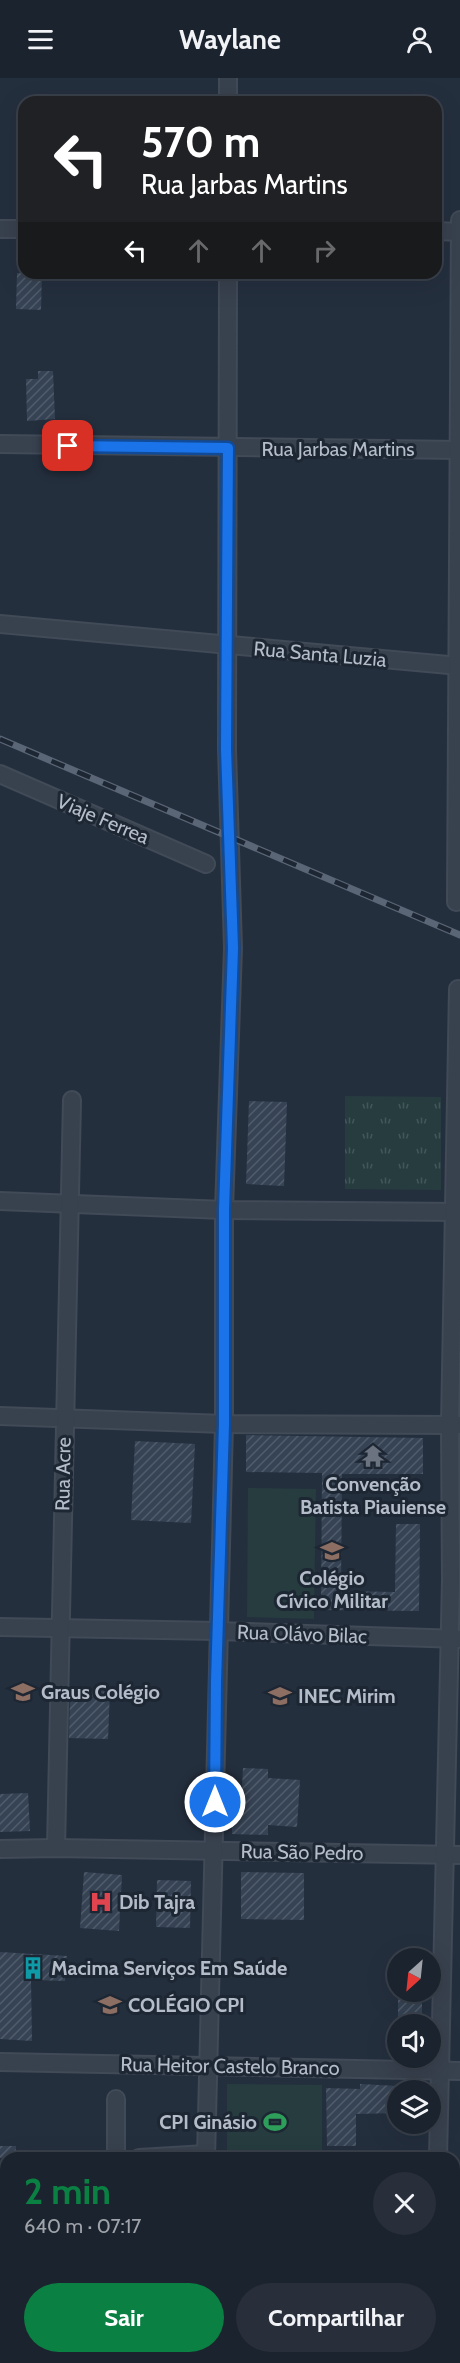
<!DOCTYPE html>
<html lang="pt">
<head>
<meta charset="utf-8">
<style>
	body { margin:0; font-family:Cabin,sans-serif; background:#282f3a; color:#f1f3f6; height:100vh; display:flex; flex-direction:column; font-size:22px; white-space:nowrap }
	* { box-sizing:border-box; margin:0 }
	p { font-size:20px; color:#a0a4aa }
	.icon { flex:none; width:33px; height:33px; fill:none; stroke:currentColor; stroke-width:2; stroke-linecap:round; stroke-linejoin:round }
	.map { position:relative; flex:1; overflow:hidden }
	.panel { position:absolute; left:0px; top:2074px; width:460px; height:212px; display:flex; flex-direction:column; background:#1b232e; border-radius:18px 18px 0 0; box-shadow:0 6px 24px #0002,0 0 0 2px #39404a }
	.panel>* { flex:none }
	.guide { position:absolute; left:18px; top:18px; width:424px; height:183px; border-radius:18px; box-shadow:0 6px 24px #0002,0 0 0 2px #39404a; background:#202124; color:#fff; overflow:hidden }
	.needle { width:39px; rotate:207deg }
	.fabs { position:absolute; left:387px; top:1870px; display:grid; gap:12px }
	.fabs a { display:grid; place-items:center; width:54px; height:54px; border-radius:50%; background:#1b232e; box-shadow:0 6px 24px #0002,0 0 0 2px #39404a; font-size:30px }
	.pin { position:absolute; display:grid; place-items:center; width:51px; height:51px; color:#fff; margin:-26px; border-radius:12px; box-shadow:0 3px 9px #0006 }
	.me { position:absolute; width:66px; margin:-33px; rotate:0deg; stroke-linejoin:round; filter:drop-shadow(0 0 4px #0008) }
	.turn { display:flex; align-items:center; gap:21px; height:126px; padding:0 24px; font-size:27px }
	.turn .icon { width:78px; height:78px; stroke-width:2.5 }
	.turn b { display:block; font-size:42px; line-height:51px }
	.lanes { display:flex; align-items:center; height:57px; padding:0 24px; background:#0003; justify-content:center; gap:30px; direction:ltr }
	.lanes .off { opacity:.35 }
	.round { display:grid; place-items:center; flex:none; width:63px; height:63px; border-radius:32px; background:#282f3a }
	.head { display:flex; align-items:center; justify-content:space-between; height:102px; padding:0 24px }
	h1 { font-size:36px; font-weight:700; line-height:45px; color:#0b8043 }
	.cta { display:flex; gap:12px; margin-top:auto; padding:12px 24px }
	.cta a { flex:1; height:69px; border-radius:36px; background:#0b8043; color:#fff; font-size:24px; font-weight:700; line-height:69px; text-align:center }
	.cta a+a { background:#282f3a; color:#f1f3f6 }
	header { display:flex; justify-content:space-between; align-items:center; height:78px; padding:0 24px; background:#1b232e; font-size:27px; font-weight:700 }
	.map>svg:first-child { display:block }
	.grass { fill:url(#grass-tufts) }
	.pitch { fill:#263c3f }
	.building { fill:url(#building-hatch) }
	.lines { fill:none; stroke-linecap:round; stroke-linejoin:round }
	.minor-casing { stroke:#414a57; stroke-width:20 }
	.minor { stroke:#38414e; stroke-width:16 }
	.rail-casing { stroke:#5a6575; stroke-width:7 }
	.rail { stroke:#1d2633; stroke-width:4.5; stroke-dasharray:14; stroke-linecap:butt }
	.route-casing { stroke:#114b97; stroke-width:15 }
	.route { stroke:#1a73e8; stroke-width:10 }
	.labels { text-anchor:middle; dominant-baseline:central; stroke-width:6; stroke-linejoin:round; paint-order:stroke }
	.street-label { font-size:20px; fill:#b4bcc9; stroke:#1d2633 }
	.poi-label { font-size:20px; font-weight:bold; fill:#b4bcc9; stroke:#1d2633; text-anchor:start }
</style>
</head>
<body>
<header><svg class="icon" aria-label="menu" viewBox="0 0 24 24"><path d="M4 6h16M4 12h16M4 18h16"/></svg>Waylane<svg class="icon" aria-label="person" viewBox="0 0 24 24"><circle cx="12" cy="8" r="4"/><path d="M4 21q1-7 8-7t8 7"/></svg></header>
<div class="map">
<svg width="460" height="2285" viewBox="0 0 460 2285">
	<defs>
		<pattern id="grass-tufts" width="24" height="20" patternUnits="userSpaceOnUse" patternTransform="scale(1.5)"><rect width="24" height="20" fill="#263c3f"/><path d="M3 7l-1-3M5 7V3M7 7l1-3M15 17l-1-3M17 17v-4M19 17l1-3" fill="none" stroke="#435659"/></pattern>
		<pattern id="building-hatch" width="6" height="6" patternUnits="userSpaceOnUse" patternTransform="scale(1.5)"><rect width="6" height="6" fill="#364354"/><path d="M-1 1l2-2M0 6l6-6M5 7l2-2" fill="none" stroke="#515c6b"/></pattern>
	</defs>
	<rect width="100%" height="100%" fill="#242f3e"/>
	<g class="grass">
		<path d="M345 1018 441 1019V1112L345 1111Z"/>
		<path d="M460 2224V2285H453L455 2228Z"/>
	</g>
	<g class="pitch">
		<path d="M248 1410 316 1411 314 1541 247 1539Z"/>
		<path d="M227 2006 322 2007V2080H227Z"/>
	</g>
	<g class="building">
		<path d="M17 195H42L41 232 16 231Z"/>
		<path d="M38 293H53L55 341 27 343 26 301H38Z"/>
		<path d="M249 1023 287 1024 284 1108 246 1106Z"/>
		<path d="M246 1357 423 1360V1396H342L341 1513 395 1514 396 1446H420L419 1533 321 1532 322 1395 246 1394Z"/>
		<path d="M135 1363 195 1366 191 1445 131 1442Z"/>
		<path d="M110 1612 108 1661 69 1660 70 1613Z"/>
		<path d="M243 1690 268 1691V1700L300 1702 297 1749 268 1747V1757L232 1756V1726L241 1727Z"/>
		<path d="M28 1715 30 1753 0 1754V1716Z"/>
		<path d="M84 1794 122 1797 119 1853 80 1850Z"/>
		<path d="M241 1794 304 1795V1842L241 1841Z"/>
		<path d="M157 1802 191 1803 190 1850 156 1849Z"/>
		<path d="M0 1874 67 1878 65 1903 31 1902 32 1963 0 1961Z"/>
		<path d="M398 1921 422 1923V1947H398Z"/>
		<path d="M360 2006 398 2008V2035L356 2036V2068H327L326 2010 360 2011Z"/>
		<rect x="0" y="2068" width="16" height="12"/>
	</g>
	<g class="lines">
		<g class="minor-casing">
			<g id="minor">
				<path d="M228 24V0"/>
				<path d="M0 151H24"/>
				<path d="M436 153 460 154"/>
				<path d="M0 366 460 372"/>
				<path d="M0 546 460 588"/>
				<path d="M0 696 206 786"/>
				<path d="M456 824C459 597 457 369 460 142"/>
				<path d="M0 1123 224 1132 460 1134"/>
				<path d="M0 1338 224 1346 460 1347"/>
				<path d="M0 1549 217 1553 460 1561"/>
				<path d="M56 1770 72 1022"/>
				<path d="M0 1771 56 1770 460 1777"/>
				<path d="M0 1984 460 1993"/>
				<path d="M116 2021V2078L119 2080"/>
				<path d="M139 2080 206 2076"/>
				<path d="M206 2080 224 1346V1132L233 870 227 671 228 195"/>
				<path d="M438 2080 451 1502 450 1348 458 911"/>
				<path d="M0 2203H6"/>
				<path d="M454 2213H460"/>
				<path d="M202 2285V2280"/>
				<path d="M433 2285 434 2280"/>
			</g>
		</g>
		<use href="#minor" class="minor"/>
		<g class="rail-casing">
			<path id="rail" d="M0 661 460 857"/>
		</g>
		<use href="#rail" class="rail"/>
	</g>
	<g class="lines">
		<g class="route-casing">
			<path id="route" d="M68 368 228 370 226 671 233 870 224 1132V1346L216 1604 215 1724"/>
		</g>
		<use href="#route" class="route"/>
	</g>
	<defs>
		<g id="temple-bare" transform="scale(1.8)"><path d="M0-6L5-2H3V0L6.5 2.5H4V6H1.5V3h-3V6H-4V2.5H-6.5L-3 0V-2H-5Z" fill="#6b7280" stroke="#1d2633" stroke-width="2.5" paint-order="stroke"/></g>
		<g id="school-bare" transform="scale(1.8)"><path d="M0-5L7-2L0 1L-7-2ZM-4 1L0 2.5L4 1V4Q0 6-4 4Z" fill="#8d6e63" stroke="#1d2633" stroke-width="2.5" paint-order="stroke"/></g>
		<g id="hospital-bare" transform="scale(1.8)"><path d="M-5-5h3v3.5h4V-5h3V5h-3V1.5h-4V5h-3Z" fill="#e0444e" stroke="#1d2633" stroke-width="2.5" paint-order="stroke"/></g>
		<g id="building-bare" transform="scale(1.8)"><path d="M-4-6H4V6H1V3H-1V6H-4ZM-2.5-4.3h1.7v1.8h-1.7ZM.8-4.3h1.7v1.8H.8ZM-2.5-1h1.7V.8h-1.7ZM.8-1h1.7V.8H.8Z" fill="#0f9aa8" stroke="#1d2633" stroke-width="2.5" paint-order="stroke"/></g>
		<g id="stadium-bare" transform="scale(1.8)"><path d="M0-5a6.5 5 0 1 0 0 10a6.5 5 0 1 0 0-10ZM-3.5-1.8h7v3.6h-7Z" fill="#2e9e5b" stroke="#1d2633" stroke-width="2.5" paint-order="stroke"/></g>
	</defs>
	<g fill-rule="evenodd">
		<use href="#temple-bare" x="373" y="1378"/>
		<use href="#school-bare" x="332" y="1473"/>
		<use href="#school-bare" x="23" y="1614"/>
		<use href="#school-bare" x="280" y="1618"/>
		<use href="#hospital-bare" x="101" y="1824"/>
		<use href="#building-bare" x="33" y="1890"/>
		<use href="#school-bare" x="110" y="1927"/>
		<use href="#stadium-bare" x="275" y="2044"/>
	</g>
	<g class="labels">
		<g class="street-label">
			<text x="338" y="371">Rua Jarbas Martins</text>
			<text transform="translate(320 576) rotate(5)">Rua Santa Luzia</text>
			<text transform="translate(103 741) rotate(23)">Viaje Ferrea</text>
			<text transform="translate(63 1396) rotate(-89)">Rua Acre</text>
			<text transform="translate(302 1556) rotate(2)">Rua Olávo Bilac</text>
			<text transform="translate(302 1774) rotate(1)">Rua São Pedro</text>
			<text transform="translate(230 1988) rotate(1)">Rua Heitor Castelo Branco</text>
		</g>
		<g class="poi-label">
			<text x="373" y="1406" text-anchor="middle">Convenção<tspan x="373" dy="23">Batista Piauiense</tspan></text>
			<text x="332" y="1500" text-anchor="middle">Colégio<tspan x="332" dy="23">Cívico Militar</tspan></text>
			<text x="41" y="1614">Graus Colégio</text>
			<text x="298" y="1618">INEC Mirim</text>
			<text x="119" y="1824">Dib Tajra</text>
			<text x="51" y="1890">Macima Serviços Em Saúde</text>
			<text x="128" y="1927">COLÉGIO CPI</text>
			<text x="257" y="2044" text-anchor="end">CPI Ginásio</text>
		</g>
	</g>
</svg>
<div class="fabs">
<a><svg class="needle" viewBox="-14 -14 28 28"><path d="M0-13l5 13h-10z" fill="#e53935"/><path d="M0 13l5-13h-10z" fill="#a0a4aa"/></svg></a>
<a><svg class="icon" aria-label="sound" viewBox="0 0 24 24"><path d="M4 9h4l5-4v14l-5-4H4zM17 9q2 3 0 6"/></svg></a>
<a><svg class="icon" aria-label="layers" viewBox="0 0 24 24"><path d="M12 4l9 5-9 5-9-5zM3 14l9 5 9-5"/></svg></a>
</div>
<div class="pin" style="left:68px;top:368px;background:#d93025"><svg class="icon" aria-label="arrive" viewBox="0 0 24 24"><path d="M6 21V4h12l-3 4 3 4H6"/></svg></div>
<svg class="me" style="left:215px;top:1724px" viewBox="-20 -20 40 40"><circle r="17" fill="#1a73e8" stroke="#fff" stroke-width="3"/><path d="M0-11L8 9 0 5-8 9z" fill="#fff"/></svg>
<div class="guide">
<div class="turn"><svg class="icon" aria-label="left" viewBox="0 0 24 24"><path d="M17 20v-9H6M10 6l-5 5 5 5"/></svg><div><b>570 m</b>Rua Jarbas Martins</div></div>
<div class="lanes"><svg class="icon" aria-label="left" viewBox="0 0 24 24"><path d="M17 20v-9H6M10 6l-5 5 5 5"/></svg><svg class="icon off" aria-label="ahead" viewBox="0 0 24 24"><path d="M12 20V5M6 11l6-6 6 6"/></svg><svg class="icon off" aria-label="ahead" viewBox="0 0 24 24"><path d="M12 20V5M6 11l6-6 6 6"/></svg><svg class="icon off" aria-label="right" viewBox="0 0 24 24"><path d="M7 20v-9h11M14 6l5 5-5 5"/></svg></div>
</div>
<section class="panel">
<div class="head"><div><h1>2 min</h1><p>640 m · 07:17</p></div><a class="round"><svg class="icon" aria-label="close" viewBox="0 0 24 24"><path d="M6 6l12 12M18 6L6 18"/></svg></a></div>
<div class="cta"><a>Sair</a><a>Compartilhar</a></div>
</section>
</div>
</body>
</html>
